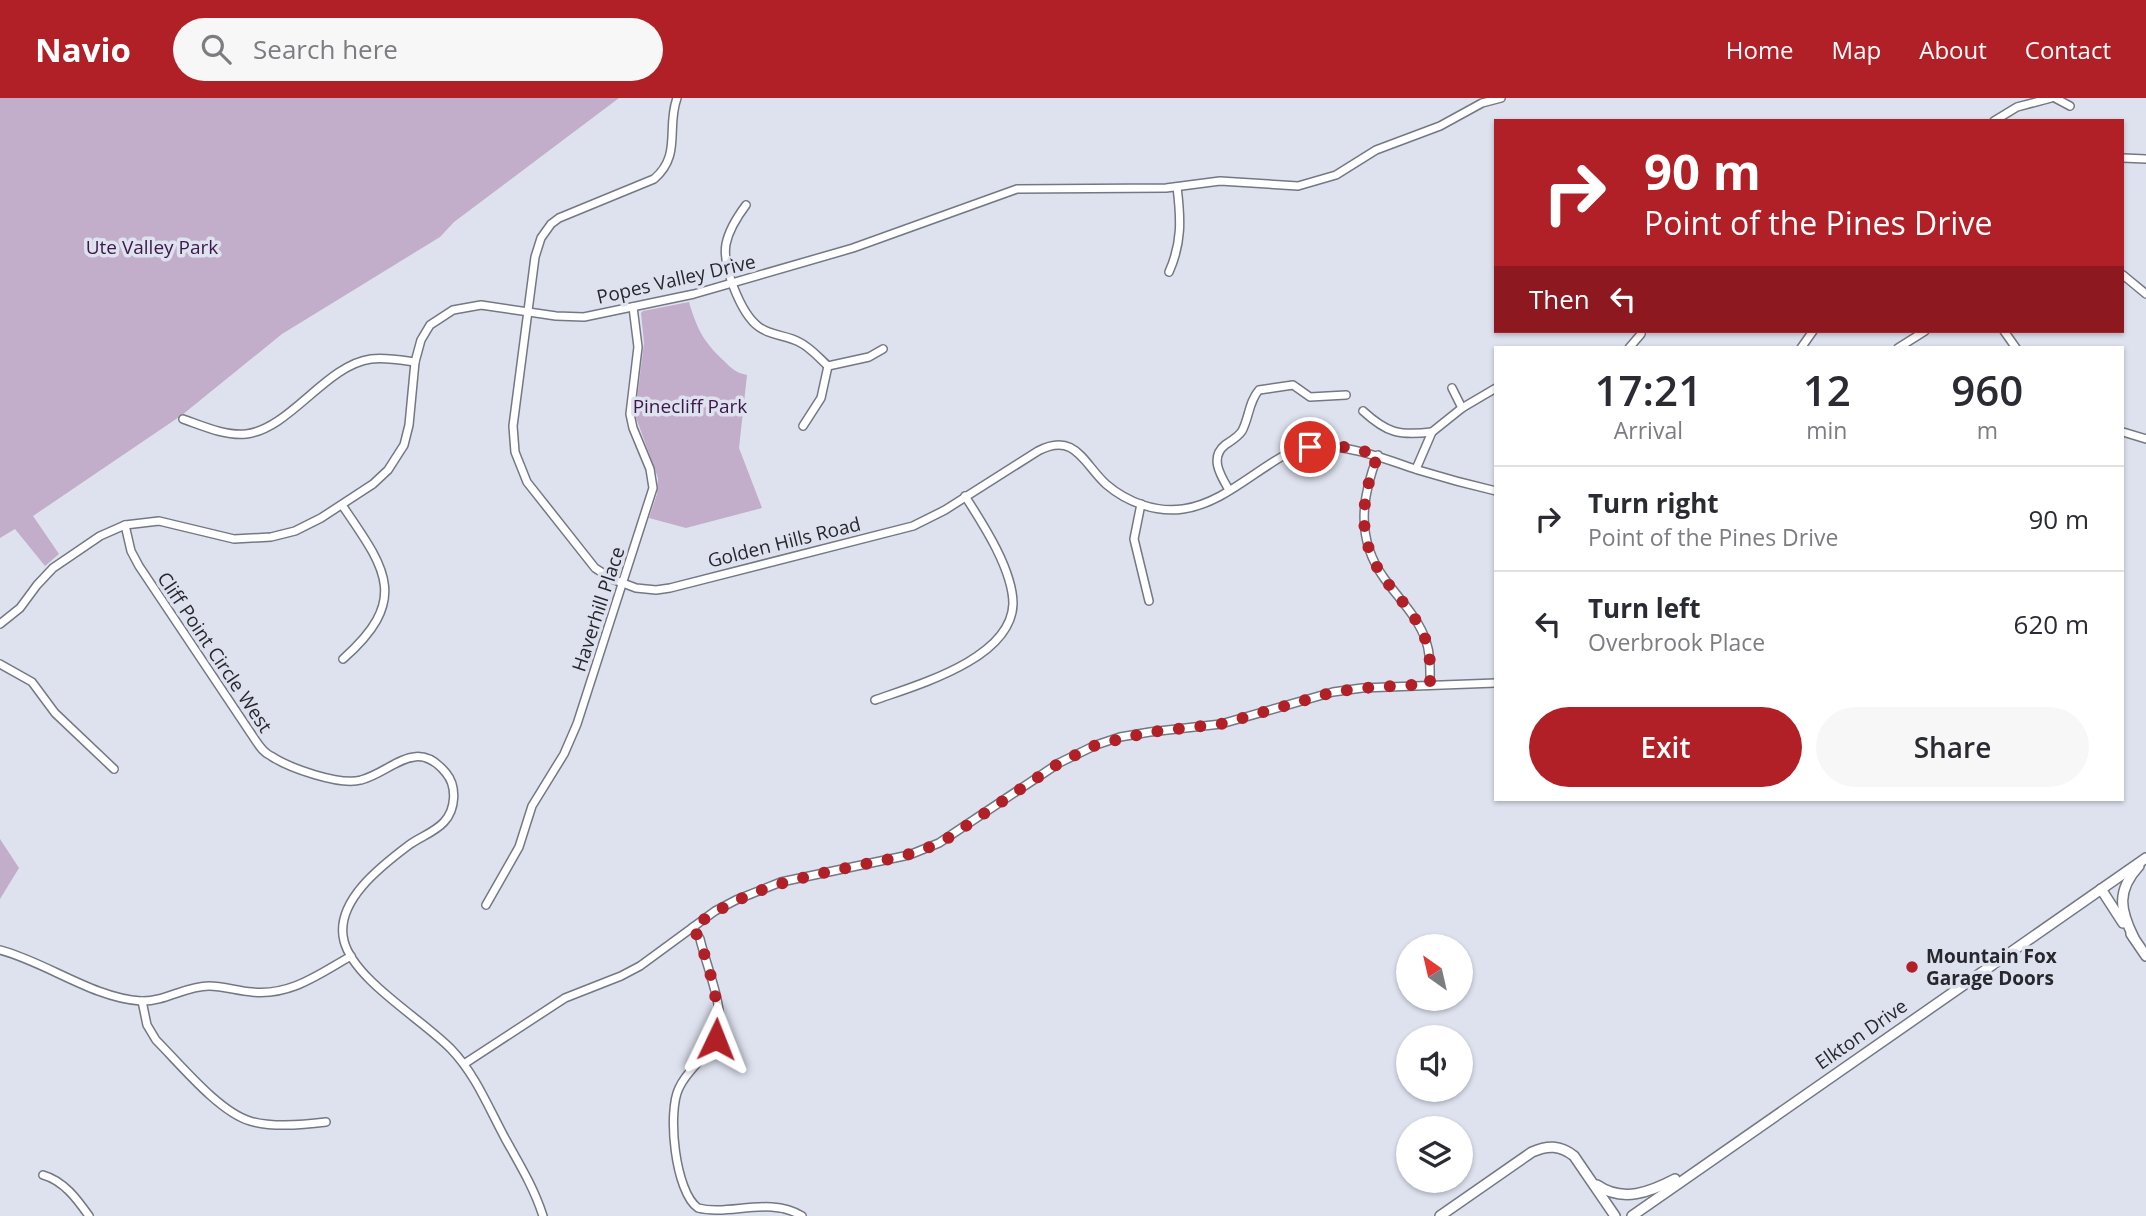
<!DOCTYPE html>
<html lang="en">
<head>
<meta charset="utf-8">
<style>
	body { margin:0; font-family:"Open Sans",sans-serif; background:#f7f7f7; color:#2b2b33; height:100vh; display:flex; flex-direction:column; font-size:26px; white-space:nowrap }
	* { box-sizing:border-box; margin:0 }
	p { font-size:23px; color:#7c7c81 }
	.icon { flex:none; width:38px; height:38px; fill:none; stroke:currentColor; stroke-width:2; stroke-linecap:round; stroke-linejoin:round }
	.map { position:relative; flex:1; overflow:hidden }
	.drawer { position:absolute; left:1494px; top:248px; width:630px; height:455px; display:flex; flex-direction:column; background:#fff; border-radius:0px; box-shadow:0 2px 5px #0004 }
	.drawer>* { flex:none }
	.top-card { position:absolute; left:1494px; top:21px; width:630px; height:214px; border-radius:0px; box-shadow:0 2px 5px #0004; background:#b11f27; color:#fff; overflow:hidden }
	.needle { width:46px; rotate:326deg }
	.tools { position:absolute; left:1396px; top:836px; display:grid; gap:14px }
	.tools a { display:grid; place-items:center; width:77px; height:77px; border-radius:50%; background:#fff; box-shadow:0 2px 5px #0004; font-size:35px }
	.pin { position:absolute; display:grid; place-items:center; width:60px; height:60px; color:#fff; margin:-30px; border:4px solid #fff; border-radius:50%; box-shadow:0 2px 7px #0007 }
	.me { position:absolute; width:77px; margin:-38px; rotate:2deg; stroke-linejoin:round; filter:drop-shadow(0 0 5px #0008) }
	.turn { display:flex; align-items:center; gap:24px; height:147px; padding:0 35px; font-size:32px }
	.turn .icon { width:91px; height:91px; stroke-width:2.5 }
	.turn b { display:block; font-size:49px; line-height:60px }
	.then { display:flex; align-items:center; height:66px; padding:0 35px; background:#0003; gap:14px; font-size:26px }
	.eta { display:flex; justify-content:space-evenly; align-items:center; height:119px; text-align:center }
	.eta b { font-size:42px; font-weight:600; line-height:49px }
	.action { display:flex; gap:14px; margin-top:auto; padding:14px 35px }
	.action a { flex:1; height:80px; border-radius:42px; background:#b11f27; color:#fff; font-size:28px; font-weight:600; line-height:80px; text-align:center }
	.action a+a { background:#f7f7f7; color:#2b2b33 }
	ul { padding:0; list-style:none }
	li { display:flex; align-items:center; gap:21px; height:105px; padding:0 35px; border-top:2px solid #e1e1e2 }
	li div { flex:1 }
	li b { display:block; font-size:26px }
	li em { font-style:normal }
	header { display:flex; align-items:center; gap:42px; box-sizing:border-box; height:98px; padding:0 35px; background:#b11f27; color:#fff }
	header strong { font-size:33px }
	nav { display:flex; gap:38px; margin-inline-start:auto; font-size:24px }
	.search { width:490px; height:63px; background:#f7f7f7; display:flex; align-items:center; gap:18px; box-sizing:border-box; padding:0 24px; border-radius:38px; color:#7c7c81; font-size:26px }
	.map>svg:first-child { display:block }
	.park { fill:#c2adca }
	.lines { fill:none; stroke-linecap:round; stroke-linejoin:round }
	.minor-casing { stroke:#747883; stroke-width:10 }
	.tertiary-casing { stroke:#747883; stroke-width:12 }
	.minor { stroke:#fff; stroke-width:7 }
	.tertiary { stroke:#fff; stroke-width:9 }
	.route { stroke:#b11f27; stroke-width:12; stroke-dasharray:0 21.6 }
	.poi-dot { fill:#b11f27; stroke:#dee2ef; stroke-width:2.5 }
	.labels { text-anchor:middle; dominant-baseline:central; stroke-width:7; stroke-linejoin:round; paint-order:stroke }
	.park-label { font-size:19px; fill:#3d1749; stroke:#dee2ef }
	.street-label { font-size:19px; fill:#27282d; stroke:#dee2ef }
	.poi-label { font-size:19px; font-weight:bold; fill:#27282d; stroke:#dee2ef; text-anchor:start }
</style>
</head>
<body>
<header>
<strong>Navio</strong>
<div class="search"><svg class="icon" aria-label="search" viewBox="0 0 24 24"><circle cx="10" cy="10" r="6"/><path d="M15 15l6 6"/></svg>Search here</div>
<nav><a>Home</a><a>Map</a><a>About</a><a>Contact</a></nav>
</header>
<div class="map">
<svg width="2146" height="1118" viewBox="0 0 2146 1118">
	<rect width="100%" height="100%" fill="#dee2ef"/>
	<g class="park">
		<path d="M0 0H619L454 124 440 139 282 236 182 317 33 418 59 456 45 468 15 431 0 440Z"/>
		<path d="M689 204C697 231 703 243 723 262 731 270 736 275 747 277L739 350 762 410 686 430 649 420 657 396 658 380 635 317 644 245 641 215 643 213Z"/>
		<path d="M0 741 19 770 0 801Z"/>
	</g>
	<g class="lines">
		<g class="minor-casing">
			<g id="minor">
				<path d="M677 0C666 30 682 57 654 81L559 120 551 126 541 140 535 159 513 328 515 354 527 384 595 470 612 481 636 490 656 492 670 490 913 428 945 412 1038 353C1076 333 1084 367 1107 387 1127 404 1156 415 1183 411 1220 406 1251 376 1283 358 1331 337 1372 357 1418 372 1444 380 1470 387 1496 393"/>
				<path d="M2055 0 2070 8"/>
				<path d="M1994 23 2017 9 2051 0"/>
				<path d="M2123 60 2146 61"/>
				<path d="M746 107C737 119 729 131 726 146 722 168 741 216 759 229 771 238 787 237 799 244 810 249 819 260 828 268L869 259 883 251"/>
				<path d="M1169 174C1182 145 1181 121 1177 89"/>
				<path d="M2123 177 2146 196"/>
				<path d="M2004 233 2016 250"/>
				<path d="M1629 250 1641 236"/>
				<path d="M1801 250 1813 233"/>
				<path d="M1898 250 1925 233"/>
				<path d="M1452 290 1462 310"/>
				<path d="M1363 313C1387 335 1399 338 1432 334"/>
				<path d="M183 321C203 328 225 338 246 336 290 331 326 267 371 261 385 259 401 262 415 264"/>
				<path d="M803 328 821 300 828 268"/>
				<path d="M2123 334 2146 341"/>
				<path d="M1378 357C1361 400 1356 441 1384 480 1399 501 1418 519 1426 543 1431 557 1430 572 1430 586"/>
				<path d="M1416 371 1432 334 1462 310 1496 290"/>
				<path d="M1229 392C1221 378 1209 360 1225 347 1231 343 1238 339 1242 333 1249 320 1249 303 1259 292L1293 287 1310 299 1346 297"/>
				<path d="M1141 406 1134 441 1149 503"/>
				<path d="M342 407C385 470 411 501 343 561"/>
				<path d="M125 427 131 453 139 468 256 643C260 649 264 655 271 658 289 670 340 688 361 682 392 674 416 638 446 675 457 688 456 711 444 724 435 734 420 739 409 747 381 768 334 804 344 843 354 882 422 921 451 951 476 977 489 1011 506 1042 520 1067 534 1090 543 1118"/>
				<path d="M0 526 20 510 37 487 53 470 100 438 125 427 159 423 234 441 271 439 295 433 321 420 373 386 388 372 404 347 409 327 415 264 421 242 430 227 453 212 481 207 556 218 584 219 694 196 853 150 1017 91 1166 90 1220 83 1298 88 1336 77 1376 52 1440 28 1482 5 1501 0"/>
				<path d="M0 566 32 584 55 615 114 671"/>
				<path d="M875 602C917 587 1011 561 1013 506 1013 472 983 426 965 398"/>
				<path d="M486 807 519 749 532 708 564 656 577 626 653 390 650 371 633 330 630 316 638 249 633 209"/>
				<path d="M693 829 700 841C705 863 723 907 719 928 715 956 690 966 679 990 667 1014 675 1094 698 1110 729 1118 770 1098 802 1118"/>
				<path d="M0 852C46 864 93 900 141 903 165 904 185 888 209 888 223 888 238 893 252 894 291 898 319 876 351 858"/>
				<path d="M142 903 147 927 156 942C180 966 219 1014 250 1023 273 1030 303 1027 326 1024"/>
				<path d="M464 966 565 900 621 878 640 868 715 813 736 802 781 784 909 757 939 745 1059 665 1096 647 1120 639 1150 634 1221 626 1333 594 1362 590 1496 585"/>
				<path d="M43 1077C64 1083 77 1101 89 1118"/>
			</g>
		</g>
		<g class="tertiary-casing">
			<g id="tertiary">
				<path d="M2101 791 2123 825"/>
				<path d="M2131 836 2146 858"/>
				<path d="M2134 840C2120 812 2116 793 2139 768"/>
				<path d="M1597 1087C1623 1105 1650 1094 1675 1081"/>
				<path d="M1440 1118 1532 1054C1548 1047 1560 1047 1574 1058L1615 1118"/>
				<path d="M1632 1118 2146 760"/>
			</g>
		</g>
		<use href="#minor" class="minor"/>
		<use href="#tertiary" class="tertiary"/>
	</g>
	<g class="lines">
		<path class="route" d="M716 941C724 915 706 853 693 829 748 789 795 781 860 767 890 761 920 756 948 740L1059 665 1096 647 1150 634 1221 626 1334 594 1362 590 1430 586C1430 572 1431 557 1426 543 1418 519 1399 501 1384 480 1356 441 1361 400 1378 357L1347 349H1310"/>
	</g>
	<circle class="poi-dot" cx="1912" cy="869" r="7"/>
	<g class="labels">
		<g class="park-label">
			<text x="152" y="149">Ute Valley Park</text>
			<text x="690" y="308">Pinecliff Park</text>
		</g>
		<g class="street-label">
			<text transform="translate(676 181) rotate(-13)">Popes Valley Drive</text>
			<text transform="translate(784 444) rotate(-14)">Golden Hills Road</text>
			<text transform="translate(598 511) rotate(-72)">Haverhill Place</text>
			<text transform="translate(215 554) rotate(56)">Cliff Point Circle West</text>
			<text transform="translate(1861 936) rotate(-35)">Elkton Drive</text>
		</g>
		<g class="poi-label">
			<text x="1926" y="858">Mountain Fox<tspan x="1926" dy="22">Garage Doors</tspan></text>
		</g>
	</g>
</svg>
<div class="tools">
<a><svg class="needle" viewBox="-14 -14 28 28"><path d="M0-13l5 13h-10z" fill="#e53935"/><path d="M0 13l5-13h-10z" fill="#7c7c81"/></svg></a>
<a><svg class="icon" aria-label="sound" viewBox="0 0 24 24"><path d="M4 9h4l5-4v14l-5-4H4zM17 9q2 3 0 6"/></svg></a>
<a><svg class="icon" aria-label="layers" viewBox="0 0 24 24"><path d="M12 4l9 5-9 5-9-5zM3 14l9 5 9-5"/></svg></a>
</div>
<div class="pin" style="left:1310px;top:349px;background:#d93025"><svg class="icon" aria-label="arrive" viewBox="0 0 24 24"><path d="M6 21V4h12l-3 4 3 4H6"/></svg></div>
<svg class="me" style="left:716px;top:941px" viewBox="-20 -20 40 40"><path d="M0-17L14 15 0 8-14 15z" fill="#b11f27" stroke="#fff" stroke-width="4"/></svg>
<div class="top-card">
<div class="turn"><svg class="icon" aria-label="right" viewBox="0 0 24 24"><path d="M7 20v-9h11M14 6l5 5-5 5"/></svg><div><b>90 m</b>Point of the Pines Drive</div></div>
<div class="then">Then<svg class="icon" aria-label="left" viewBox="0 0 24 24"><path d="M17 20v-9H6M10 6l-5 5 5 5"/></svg></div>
</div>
<section class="drawer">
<div class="eta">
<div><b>17:21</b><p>Arrival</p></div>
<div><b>12</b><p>min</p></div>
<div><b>960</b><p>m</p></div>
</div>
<ul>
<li><svg class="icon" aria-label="right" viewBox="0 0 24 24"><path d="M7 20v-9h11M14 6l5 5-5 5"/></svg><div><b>Turn right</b><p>Point of the Pines Drive</p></div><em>90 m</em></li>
<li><svg class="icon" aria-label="left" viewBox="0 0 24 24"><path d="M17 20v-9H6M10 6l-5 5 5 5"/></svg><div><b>Turn left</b><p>Overbrook Place</p></div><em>620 m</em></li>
</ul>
<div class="action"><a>Exit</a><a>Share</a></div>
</section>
</div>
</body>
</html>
